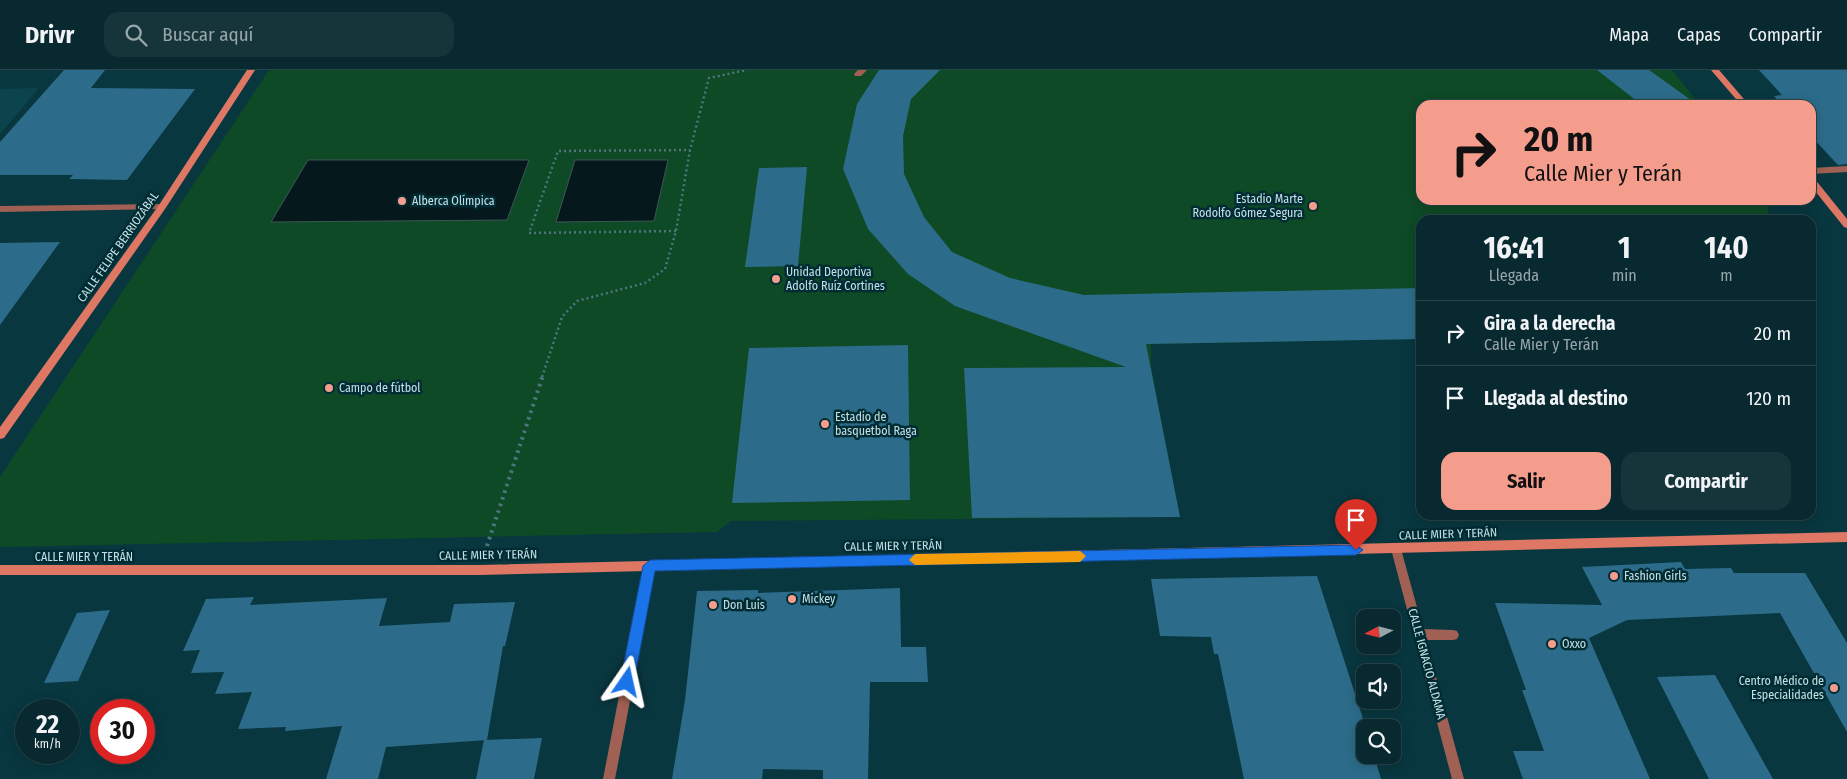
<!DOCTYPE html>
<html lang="es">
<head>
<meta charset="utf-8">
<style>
	body { margin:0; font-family:"Fira Sans Condensed",sans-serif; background:#15353b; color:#f1f3f6; height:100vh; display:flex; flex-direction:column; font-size:19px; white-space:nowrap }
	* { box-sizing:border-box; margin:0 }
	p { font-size:16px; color:#98a6aa }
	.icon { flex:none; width:28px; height:28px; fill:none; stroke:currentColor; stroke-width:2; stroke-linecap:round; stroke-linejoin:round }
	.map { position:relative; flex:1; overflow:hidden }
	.drawer { position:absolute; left:1416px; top:145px; width:400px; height:305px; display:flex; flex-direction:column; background:#07292f; border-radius:15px; box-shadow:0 2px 12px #0003,0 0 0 1px #28454b }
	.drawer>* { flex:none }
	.guide { position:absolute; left:1416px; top:30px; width:400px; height:105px; border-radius:15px; box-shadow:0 2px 12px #0003,0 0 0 1px #28454b; background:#f49d8c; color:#111; overflow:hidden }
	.needle { width:32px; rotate:263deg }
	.buttons { position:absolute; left:1356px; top:539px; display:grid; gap:10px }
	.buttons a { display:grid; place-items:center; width:45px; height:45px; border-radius:10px; background:#07292f; box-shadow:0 2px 12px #0003,0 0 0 1px #28454b; font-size:25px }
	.speed { position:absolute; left:15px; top:629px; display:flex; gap:10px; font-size:25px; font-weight:700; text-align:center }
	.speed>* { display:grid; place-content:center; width:65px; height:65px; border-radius:50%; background:#07292f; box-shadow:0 2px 12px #0003,0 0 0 1px #28454b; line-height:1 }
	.speed small { font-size:12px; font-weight:400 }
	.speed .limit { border:8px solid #d22; background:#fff; color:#111 }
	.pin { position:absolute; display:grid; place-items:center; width:42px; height:42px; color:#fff; margin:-51px -21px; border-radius:50% 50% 50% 0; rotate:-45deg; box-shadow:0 0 5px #0007 }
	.pin .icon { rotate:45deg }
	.me { position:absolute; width:55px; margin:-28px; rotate:11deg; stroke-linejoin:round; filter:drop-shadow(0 0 4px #0008) }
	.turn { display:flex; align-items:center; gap:18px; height:105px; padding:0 25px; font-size:22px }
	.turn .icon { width:65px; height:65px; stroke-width:2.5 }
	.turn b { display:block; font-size:35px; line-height:42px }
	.eta { display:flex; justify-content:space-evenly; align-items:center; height:85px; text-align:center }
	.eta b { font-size:30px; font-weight:700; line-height:35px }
	.cta { display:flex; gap:10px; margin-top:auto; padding:10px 25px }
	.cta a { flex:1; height:58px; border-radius:15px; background:#f49d8c; color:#111; font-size:20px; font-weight:700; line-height:58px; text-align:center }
	.cta a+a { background:#15353b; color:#f1f3f6 }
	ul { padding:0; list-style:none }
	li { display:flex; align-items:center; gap:15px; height:65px; padding:0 25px; border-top:1px solid #28454b }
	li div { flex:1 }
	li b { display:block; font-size:19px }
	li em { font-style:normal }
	header { display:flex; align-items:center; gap:30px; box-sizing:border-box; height:70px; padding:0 25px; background:#07292f; border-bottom:1px solid #28454b }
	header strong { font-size:24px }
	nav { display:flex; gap:28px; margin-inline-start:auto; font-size:18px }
	.search { width:350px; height:45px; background:#15353b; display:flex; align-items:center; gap:12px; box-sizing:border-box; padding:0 18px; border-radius:15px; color:#98a6aa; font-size:19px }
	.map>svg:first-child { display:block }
	.built { fill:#0c444e }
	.green { fill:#0e4a26 }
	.water { fill:#05191d; stroke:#3e5559 }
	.building { fill:#2c6c8a }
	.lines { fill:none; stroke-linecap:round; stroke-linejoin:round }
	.path-far1 { stroke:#4f767d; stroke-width:2.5; stroke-dasharray:2 3; stroke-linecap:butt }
	.path { stroke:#4f767d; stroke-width:4; stroke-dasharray:2.5 4.5; stroke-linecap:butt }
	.service { fill:#a06053; fill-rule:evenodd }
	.minor { fill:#a06053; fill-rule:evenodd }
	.secondary { fill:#de7864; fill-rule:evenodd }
	.route { fill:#1a73e8; stroke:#114b97 }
	.slow { fill:#f59e0b }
	.poi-dot { fill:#f49d8c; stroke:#002c34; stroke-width:2 }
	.labels { text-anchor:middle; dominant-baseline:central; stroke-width:5; stroke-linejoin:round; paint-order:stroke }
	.poi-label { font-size:12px; fill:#c4e0e6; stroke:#002c34; text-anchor:start }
	.street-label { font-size:12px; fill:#c4e0e6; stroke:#002c34 }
</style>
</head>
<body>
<header>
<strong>Drivr</strong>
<div class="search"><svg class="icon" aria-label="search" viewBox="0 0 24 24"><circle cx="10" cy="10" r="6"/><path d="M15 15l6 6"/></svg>Buscar aquí</div>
<nav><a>Mapa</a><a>Capas</a><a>Compartir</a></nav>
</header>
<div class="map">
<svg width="1847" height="709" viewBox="0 0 1847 709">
	<rect width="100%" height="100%" fill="#09373f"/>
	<path class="built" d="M38 18V19L0 64V19Z"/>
	<path class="green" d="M269 0H1672L1700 35H1421V130H1766L1770 150H1421V269L1151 274V297L1180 447 731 451 717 462 0 477V407Z"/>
	<g class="water">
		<path d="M308 90H529L507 150 271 152Z"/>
		<path d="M575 90H668L654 151 556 152Z"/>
	</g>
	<g class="building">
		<path d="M64 0H105L91 18 195 19 127 110 69 109 73 105H0V72Z"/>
		<path d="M879 0H940L911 29 903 66 904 104 924 147 952 182 1010 208 1084 225 1421 218V269L1146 274 1180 447 972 448 964 298 1126 297 955 236 908 204 868 159 843 99 857 34Z"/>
		<path d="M1597 0H1649L1698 35H1642Z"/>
		<path d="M1759 0H1847V94L1838 95 1811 66V35H1782L1774 26 1782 25Z"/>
		<path d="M807 97 798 196 745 197 759 98Z"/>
		<path d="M60 172 0 255V173Z"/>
		<path d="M908 275 910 430 732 433 749 278Z"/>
		<path d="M1681 492 1685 499 1731 498 1734 503H1805L1847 573V662L1780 543 1627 550 1589 568 1650 709H1523L1513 681H1544L1522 620H1526L1495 533 1602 535 1582 497Z"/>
		<path d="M1317 506 1366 658 1365 685H1374L1381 709H1244L1218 584H1214L1211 567 1160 566 1151 509Z"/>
		<path d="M900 518 901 577H926L928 612H870L868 709H823V700L763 699 762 709H672L685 630 697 521 758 520V523Z"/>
		<path d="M254 527 250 535 387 528 379 556 450 552 454 534 515 532 505 576H503L487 670 386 677 378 709H326L342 656 285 661 286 657 238 659 252 622 215 624 224 602 191 603 200 580 183 581 206 529Z"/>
		<path d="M110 540 78 611 44 613 77 543Z"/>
		<path d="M1715 605 1773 709H1709L1657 607Z"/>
		<path d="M542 668 534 709H476L484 670Z"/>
	</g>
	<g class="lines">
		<g class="path-far1">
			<path d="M676 161 529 163 558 81 690 80"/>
			<path d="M542 307 562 247 577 231 645 213 665 199 676 161 690 80 709 8 747 0"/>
		</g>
		<path class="path" d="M487 476 543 305"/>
		<path class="service" d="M858 0H867L861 6H855L854 4Z"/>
		<g class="minor">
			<path d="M1847 96V102L1811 104V98Z"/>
			<path d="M162 134 165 135V139L0 142V136Z"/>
			<path d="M1396 474 1400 476 1401 479 1423 559 1453 560 1457 561 1459 565 1457 569 1453 570H1426L1464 709H1452L1391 479 1392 476Z"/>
			<path d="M650 491 654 493 656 496 615 709H603L644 496 646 493Z"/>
		</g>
		<g class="secondary">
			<path d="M247 0H255L165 139 4 368 0 369V357L159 135Z"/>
			<path d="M1711 0H1719L1749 35H1741Z"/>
			<path d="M1811 107 1814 108 1847 149V158L1844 157 1811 116Z"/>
			<path d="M1847 462V472L480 505H0V495H480Z"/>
		</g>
	</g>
	<path class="route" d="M1356 475 1363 480 1356 485 655 501 634 612 632 617 627 618 622 617 620 612 643 496 650 490Z"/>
	<path class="slow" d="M1080 481 1086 486 1080 492 915 495 909 490 915 484Z"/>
	<g class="poi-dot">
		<circle cx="402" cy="131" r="5"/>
		<circle cx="1313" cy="136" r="5"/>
		<circle cx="776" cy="209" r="5"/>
		<circle cx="329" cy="318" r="5"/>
		<circle cx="825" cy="354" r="5"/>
		<circle cx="1614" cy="506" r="5"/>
		<circle cx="792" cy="529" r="5"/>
		<circle cx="713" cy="535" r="5"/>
		<circle cx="1552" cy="574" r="5"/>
		<circle cx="1834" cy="618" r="5"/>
	</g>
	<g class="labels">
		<g class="poi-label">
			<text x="1303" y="129" text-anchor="end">Estadio Marte<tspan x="1303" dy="14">Rodolfo Gómez Segura</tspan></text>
			<text x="412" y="131">Alberca Olímpica</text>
			<text x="786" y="202">Unidad Deportiva<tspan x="786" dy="14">Adolfo Ruíz Cortines</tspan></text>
			<text x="339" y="318">Campo de fútbol</text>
			<text x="835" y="347">Estadio de<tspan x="835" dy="14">basquetbol Raga</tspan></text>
			<text x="1624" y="506">Fashion Girls</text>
			<text x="802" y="529">Mickey</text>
			<text x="723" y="535">Don Luis</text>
			<text x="1562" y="574">Oxxo</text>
			<text x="1824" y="611" text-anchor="end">Centro Médico de<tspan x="1824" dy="14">Especialidades</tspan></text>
		</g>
		<g class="street-label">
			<text transform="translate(118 177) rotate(-55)">CALLE FELIPE BERRIOZÁBAL</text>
			<text transform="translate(1448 464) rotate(-2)">CALLE MIER Y TERÁN</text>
			<text transform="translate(893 476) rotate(-1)">CALLE MIER Y TERÁN</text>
			<text transform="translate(488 485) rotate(-1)">CALLE MIER Y TERÁN</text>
			<text x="84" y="487">CALLE MIER Y TERÁN</text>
			<text transform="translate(1427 594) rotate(75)">CALLE IGNACIO ALDAMA</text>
		</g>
	</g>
</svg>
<div class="buttons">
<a><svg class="needle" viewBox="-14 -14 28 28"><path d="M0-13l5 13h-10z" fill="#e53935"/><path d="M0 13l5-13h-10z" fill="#98a6aa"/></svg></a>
<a><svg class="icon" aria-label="sound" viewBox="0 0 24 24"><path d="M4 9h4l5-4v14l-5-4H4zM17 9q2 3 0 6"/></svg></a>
<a><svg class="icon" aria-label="search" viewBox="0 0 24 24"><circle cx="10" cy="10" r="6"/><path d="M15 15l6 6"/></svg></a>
</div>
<div class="speed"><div>22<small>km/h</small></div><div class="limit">30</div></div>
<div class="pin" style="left:1356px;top:480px;background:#d93025"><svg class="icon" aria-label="arrive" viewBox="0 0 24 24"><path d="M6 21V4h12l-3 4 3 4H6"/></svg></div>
<svg class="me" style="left:627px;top:612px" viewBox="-20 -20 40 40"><path d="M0-17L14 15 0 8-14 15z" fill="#1a73e8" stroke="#fff" stroke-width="4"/></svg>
<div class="guide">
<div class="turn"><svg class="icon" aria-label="right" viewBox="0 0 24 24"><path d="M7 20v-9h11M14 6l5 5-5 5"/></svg><div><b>20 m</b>Calle Mier y Terán</div></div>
</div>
<section class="drawer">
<div class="eta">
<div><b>16:41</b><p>Llegada</p></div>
<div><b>1</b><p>min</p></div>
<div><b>140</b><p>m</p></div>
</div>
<ul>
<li><svg class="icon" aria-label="right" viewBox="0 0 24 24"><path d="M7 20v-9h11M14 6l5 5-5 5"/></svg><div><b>Gira a la derecha</b><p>Calle Mier y Terán</p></div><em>20 m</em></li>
<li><svg class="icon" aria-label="arrive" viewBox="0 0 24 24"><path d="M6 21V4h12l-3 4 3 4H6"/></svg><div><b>Llegada al destino</b></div><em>120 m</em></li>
</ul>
<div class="cta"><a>Salir</a><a>Compartir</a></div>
</section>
</div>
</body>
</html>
